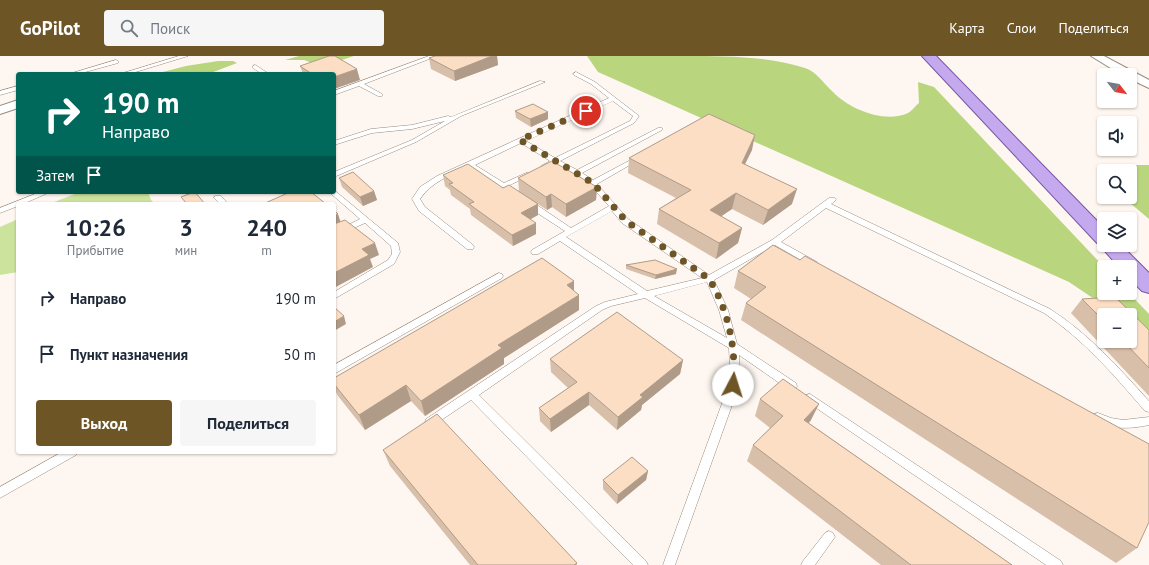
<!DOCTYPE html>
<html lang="ru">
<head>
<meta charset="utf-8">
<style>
	body { margin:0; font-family:"PT Sans",sans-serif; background:#f6f6f7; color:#1f2937; height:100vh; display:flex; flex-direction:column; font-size:15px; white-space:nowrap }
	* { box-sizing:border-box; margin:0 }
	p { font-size:13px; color:#747a83 }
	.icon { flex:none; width:22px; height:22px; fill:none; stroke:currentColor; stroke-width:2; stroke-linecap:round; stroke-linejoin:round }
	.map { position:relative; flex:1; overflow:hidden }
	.panel { position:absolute; left:16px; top:146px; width:320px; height:252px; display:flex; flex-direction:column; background:#fff; border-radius:4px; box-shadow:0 1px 3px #0004 }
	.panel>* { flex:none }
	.guide { position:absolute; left:16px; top:16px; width:320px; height:122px; border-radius:4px; box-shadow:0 1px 3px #0004; background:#00695c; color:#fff; overflow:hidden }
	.needle { width:26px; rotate:121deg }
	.fabs { position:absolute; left:1097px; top:12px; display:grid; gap:8px }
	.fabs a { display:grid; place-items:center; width:40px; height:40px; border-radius:4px; background:#fff; box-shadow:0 1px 3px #0004; font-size:20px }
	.pin { position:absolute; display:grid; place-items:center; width:34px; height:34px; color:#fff; margin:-17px; border:2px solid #fff; border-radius:50%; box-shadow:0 1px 4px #0007 }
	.me { position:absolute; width:44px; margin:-22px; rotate:5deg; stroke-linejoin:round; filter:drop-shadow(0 0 3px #0008) }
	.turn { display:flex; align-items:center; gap:14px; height:84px; padding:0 20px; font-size:18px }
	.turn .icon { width:52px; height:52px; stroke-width:2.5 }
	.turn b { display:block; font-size:28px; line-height:34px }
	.then { display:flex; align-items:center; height:38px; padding:0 20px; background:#0003; gap:8px; font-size:15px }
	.eta { display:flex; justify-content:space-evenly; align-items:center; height:68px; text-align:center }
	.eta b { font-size:24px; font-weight:700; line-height:28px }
	.primary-button { display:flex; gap:8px; margin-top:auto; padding:8px 20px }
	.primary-button a { flex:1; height:46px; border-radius:4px; background:#6e5526; color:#fff; font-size:16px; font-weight:700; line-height:46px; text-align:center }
	.primary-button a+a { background:#f6f6f7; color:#1f2937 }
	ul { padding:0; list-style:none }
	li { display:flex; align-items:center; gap:12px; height:56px; padding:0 20px }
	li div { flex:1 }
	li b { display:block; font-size:15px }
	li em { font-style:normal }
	header { display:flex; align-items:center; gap:24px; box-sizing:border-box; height:56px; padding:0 20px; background:#6e5526; color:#fff }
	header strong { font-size:19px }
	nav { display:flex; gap:22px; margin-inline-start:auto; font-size:14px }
	.search { width:280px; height:36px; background:#f6f6f7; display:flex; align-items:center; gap:10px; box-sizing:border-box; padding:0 14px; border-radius:4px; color:#747a83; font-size:15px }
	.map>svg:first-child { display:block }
	.green { fill:#cbe39c }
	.forest { fill:#b9d67e }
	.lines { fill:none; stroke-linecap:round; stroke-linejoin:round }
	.service-casing { stroke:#998a7d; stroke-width:1 }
	.minor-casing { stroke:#998a7d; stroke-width:2 }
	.primary-casing { stroke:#7858a2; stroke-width:2 }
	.service { fill:#fff; fill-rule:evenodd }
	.minor { fill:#fff; fill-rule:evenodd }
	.primary { fill:#c5a9ef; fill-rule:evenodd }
	.wall { fill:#d8bfa9; fill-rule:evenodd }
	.shaded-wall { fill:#b09b89 }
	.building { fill:#fbdec4; stroke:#b09b89 }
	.route { stroke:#6e5526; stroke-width:7; stroke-dasharray:0 12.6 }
</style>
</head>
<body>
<header>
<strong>GoPilot</strong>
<div class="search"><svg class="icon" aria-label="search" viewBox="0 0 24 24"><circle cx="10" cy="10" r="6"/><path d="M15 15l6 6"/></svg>Поиск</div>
<nav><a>Карта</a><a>Слои</a><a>Поделиться</a></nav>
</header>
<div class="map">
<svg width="1149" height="509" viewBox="0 0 1149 509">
	<rect width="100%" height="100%" fill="#fef7f1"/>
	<g class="green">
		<path d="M80 136H148L151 144 155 148H49Z"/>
		<path d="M18 163V216L0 219V171Z"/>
	</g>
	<g class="forest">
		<path d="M299 0H354L329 8 318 9 304 4H285Z"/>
		<path d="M587 0C619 0 652 0 685 0 725 0 766 0 805 12 817 16 824 28 833 36 849 53 885 68 908 57 912 55 915 50 919 47L918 26 934 31 1104 211V237H1129L1149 258V292L1130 259 1115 257 1069 226 598 16Z"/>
		<path d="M218 5H233L237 7 208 18H155L186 10Z"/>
		<path d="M1131 109H1149V163L1123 141H1130V115H1110L1116 111Z"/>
	</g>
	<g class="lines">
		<g class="service-casing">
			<g id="service">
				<path d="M179 0H188L129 18H120Z"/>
				<path d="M429 0H437L364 28 382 38V40H378L359 30 334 39V35Z"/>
				<path d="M116 4 118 5V7L78 18H69Z"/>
				<path d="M255 9 257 10 269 18H262L253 12V10Z"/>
				<path d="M576 16 595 26 639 60 634 67 560 105 577 114 658 72H662V74L582 117 593 124 638 100H642V102L597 128 628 163 709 219 772 184 829 142H835L836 144 831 148 1050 253C1089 278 1118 311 1149 345V356L1145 355C1114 319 1084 284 1044 257L826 152 781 186 817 206 818 208 817 210H811L775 189 714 224 728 254 737 288 796 327 797 330 796 333 792 334 788 333 739 299V322L731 352 675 509H663L724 342 730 312 729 292 645 242 611 250 602 254 479 339 646 505 648 509H633L471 344 434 369 430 370 426 369 425 366 426 363 596 250 605 246 638 238 560 185 538 198H532L531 196 532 194 565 175 525 149V145H531L571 172 609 150 590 129 555 108 545 112H541V110L550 105 521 87 475 109 504 127 526 117H530V119L508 130 512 133 511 135H505L469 111C451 119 431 126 420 143L425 151 473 189 474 191 473 193H467L419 155 412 143 420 131 437 120 518 83 609 42 591 28 574 19 573 18ZM613 45 633 60 630 65 555 102 526 85ZM612 155 622 167 702 222 647 235 566 181ZM707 226 719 254 727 282 654 240Z"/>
				<path d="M540 25 545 26 461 60 416 86 334 121V116L412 84 445 65 412 73 372 77 334 89V85L371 73 412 69 448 60 451 61Z"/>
				<path d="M18 30V34L0 39V35Z"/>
				<path d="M334 134 398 187 400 196 394 208 334 243V236L388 204 392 198 391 190 365 167 334 181V176L360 163 329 136H334Z"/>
				<path d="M40 136H50L23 148H18V150L0 157V152Z"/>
				<path d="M215 140H221L228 148H220L214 142Z"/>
				<path d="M499 217 502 218 503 220 502 222 334 318V309Z"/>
				<path d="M810 338 1061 505 1063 509H1046L806 345 805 342 806 339Z"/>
				<path d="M1098 357 1111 362 1123 364 1149 361V369C1129 373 1113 374 1094 364L1093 361 1094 358Z"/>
				<path d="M62 396H78L76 399 0 442V431Z"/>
				<path d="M829 475 833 477 835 481 815 509H801L803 505 825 477Z"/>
			</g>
		</g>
		<g class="minor-casing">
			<g id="minor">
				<path d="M1091 0H1104L1149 24V32L1130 23V19H1122Z"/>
				<path d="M18 44V52L0 58V50Z"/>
			</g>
		</g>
		<g class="primary-casing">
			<path id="primary" d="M922 0H936L1104 172V189H1121L1149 217V237L1142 235 1130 223V211H1119L1103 193 1101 188 1097 187Z"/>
		</g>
		<use href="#service" class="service"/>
		<use href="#minor" class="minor"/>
		<use href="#primary" class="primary"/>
	</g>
	<g class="wall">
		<path d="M435 0H497L498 9 455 25 431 13 429 2Z"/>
		<path d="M300 10 360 24 334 18H303Z"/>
		<path d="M515 55 548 56V63L531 71 516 62Z"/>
		<path d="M752 94 745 108 792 148 763 169 732 153 721 160 742 172 738 187 716 203 657 168 659 153 676 142 628 117 629 102Z"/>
		<path d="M443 119 519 135 518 122 597 131 596 144 566 161 552 151 547 154 538 148V159L530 163 536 178 513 190 471 159 470 153 451 139 450 134 445 130Z"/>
		<path d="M339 122 374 135 377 144 363 150 342 131Z"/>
		<path d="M773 189 1137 492 1116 507 741 264 746 247 751 243 734 232 738 215Z"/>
		<path d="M626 209 676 218 655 223 626 213Z"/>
		<path d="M574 235 579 239V254L504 302V308L425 360 411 345 365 374 338 340 334 332V322Z"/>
		<path d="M1082 243 1149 274V340L1071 257ZM1104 259 1130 285H1104Z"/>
		<path d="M550 303 683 304 680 318 642 349 641 354 617 374 589 349 551 376 540 365 539 352 568 332 551 316Z"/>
		<path d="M760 343 811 364 809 367 1012 509H881L747 405 753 389 770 372 755 360Z"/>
		<path d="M383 394 577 507V509H470L390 410Z"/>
		<path d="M648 415 646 424 617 448 603 433V424Z"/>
	</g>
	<g class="shaded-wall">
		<path d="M492 0H497L498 9 455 25 454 15Z"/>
		<path d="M357 13 360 24 334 33V21Z"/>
		<path d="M548 56V63L531 71 530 63Z"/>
		<path d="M755 79 752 94 738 122 742 107Z"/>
		<path d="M597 131 596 144 566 161V148Z"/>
		<path d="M797 133 792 148 763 169 768 154Z"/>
		<path d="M374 135 377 144 363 150 360 141Z"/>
		<path d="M736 137 732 153 707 170 710 154Z"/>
		<path d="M551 138 552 151 547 154 546 141Z"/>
		<path d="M538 148V159L522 168 521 157Z"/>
		<path d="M338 158 342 170 334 174V160Z"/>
		<path d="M536 167V178L513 190 512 179Z"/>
		<path d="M742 172 738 187 716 203 719 187Z"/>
		<path d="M375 187 379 199 370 203 373 211 334 232V217L362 193Z"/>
		<path d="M677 213 676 218 655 223 656 219Z"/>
		<path d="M574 225V240L567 229Z"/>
		<path d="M579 239V254L504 302V308L425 360 421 345 498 289Z"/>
		<path d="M344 260 346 268 334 275V266Z"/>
		<path d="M683 304 680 318 642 349 641 354 617 374 618 361 640 339Z"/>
		<path d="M406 329 411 345 365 374 359 359Z"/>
		<path d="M589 336V349L551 376 550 363Z"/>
		<path d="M819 348 811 364 797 380 804 364Z"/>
		<path d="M648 415 646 424 617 448 618 439Z"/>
	</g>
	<g class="building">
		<path d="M329 0H335L357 13 334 21V18H312L300 10Z"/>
		<path d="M435 0H492L454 15 429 2Z"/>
		<path d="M533 48 548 56 530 63 515 55Z"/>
		<path d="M709 58 755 79 742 107 797 133 768 154 736 137 710 154 742 172 719 187 659 153 691 134 629 102Z"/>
		<path d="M552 105 597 131 566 148 551 138 546 141 518 122Z"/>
		<path d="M468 108 503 132 509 129 538 148 521 157 536 167 512 179 469 148 474 146 449 128 453 127 443 119Z"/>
		<path d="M353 116 374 135 360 141 339 122Z"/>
		<path d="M194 136H195L205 148H187L181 141Z"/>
		<path d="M290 136H311L326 148H263Z"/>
		<path d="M334 154 338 158 334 160Z"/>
		<path d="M345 164 375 187 362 193 369 199 334 217V168Z"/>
		<path d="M773 189 800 204 805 200 1149 388V466L1137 492 746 247 766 231 738 215Z"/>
		<path d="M542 202 574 225 567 229 579 239 498 289 502 292 421 345 406 329 359 359 334 328V322Z"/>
		<path d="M655 204 677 213 656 219 626 209Z"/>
		<path d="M1115 241 1149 274V312L1123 285H1130V259H1104V265L1082 243Z"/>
		<path d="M334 251 344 260 334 266Z"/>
		<path d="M617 256 683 304 640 339 643 341 618 361 589 336 550 363 539 352 577 326 550 303Z"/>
		<path d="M783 323 819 348 804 364 1012 509H911L753 389 783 360 760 343Z"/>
		<path d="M437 358 577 507 574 509H478L383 394Z"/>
		<path d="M632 401 648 415 618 439 603 424Z"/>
	</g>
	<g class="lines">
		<path class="route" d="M586 55 520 84 593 127 626 165 709 223C728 252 737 295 733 329"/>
	</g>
</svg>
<div class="fabs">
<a><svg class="needle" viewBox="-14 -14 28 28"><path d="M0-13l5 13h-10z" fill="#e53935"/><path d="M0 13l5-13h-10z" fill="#747a83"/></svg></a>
<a><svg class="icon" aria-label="sound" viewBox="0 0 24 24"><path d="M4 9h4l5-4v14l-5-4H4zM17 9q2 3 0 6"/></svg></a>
<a><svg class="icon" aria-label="search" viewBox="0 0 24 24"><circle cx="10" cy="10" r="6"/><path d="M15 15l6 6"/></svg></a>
<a><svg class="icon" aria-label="layers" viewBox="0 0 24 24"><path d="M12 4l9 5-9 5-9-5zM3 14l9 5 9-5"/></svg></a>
<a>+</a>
<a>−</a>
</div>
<div class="pin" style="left:586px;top:55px;background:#d93025"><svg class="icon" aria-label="arrive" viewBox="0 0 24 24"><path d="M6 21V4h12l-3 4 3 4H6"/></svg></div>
<svg class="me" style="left:733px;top:329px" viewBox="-20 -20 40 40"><circle r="19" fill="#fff"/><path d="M0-13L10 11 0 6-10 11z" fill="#6e5526"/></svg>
<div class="guide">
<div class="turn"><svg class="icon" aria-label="right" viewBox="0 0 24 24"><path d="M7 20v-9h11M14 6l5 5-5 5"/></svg><div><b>190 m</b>Направо</div></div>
<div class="then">Затем<svg class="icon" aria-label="arrive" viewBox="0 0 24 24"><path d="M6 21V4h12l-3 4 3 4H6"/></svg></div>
</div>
<section class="panel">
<div class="eta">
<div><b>10:26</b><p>Прибытие</p></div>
<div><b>3</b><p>мин</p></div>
<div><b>240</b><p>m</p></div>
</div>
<ul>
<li><svg class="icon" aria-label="right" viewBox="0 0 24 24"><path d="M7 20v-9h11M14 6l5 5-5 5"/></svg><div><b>Направо</b></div><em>190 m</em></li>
<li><svg class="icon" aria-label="arrive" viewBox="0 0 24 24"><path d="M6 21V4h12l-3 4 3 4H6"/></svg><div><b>Пункт назначения</b></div><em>50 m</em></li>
</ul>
<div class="primary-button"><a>Выход</a><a>Поделиться</a></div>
</section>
</div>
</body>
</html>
